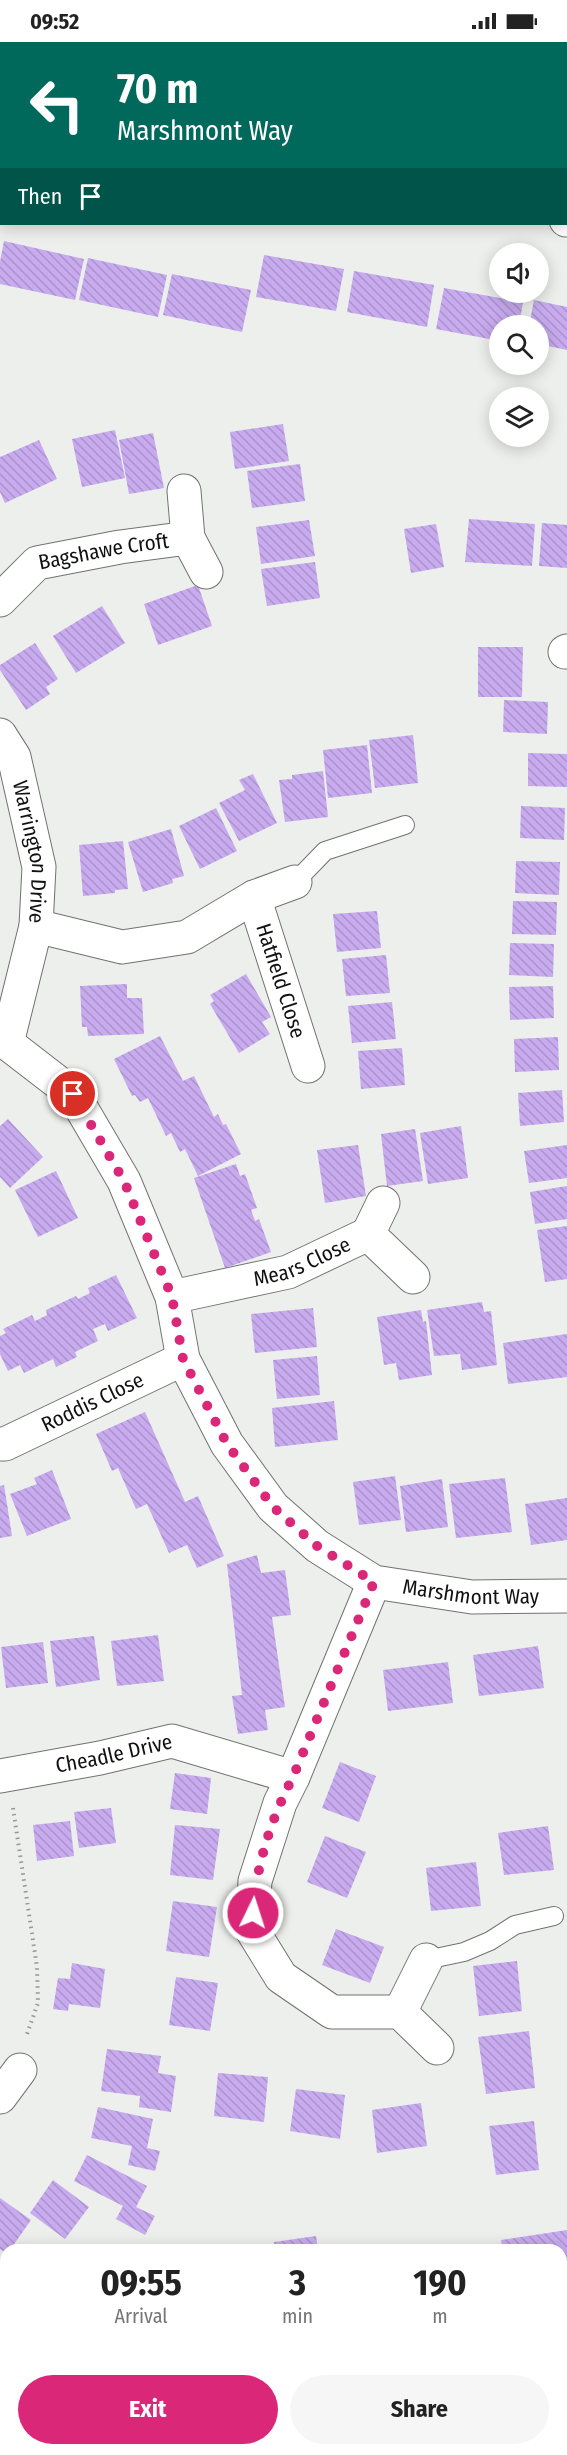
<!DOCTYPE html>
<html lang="en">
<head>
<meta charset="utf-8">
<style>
	body { margin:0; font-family:"Fira Sans Condensed",sans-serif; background:#f6f6f6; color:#222; height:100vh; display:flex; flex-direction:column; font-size:22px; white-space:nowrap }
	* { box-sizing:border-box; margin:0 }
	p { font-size:20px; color:#767676 }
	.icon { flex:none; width:33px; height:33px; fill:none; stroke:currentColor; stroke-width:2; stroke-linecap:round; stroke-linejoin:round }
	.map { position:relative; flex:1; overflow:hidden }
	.drawer { position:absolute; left:0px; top:2202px; width:567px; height:212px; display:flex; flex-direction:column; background:#fff; border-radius:18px 18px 0 0; box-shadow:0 3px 15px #0003 }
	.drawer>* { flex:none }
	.top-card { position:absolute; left:0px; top:0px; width:567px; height:183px; box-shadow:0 3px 15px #0003; background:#00695c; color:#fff; overflow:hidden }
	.buttons { position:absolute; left:489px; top:201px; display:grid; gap:12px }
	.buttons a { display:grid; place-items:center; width:60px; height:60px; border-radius:50%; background:#fff; box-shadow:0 3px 15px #0003; font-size:30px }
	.pin { position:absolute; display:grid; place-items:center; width:51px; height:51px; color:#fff; margin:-26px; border:3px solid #fff; border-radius:50%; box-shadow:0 2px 6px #0007 }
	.me { position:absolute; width:66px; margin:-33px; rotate:4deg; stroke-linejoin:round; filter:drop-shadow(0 0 4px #0008) }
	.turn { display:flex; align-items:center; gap:21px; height:126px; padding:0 18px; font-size:27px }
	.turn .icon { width:78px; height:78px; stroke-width:2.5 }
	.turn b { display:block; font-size:42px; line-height:51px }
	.then { display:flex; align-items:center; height:57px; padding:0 18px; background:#0003; gap:12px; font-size:22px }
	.eta { display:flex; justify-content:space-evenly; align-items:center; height:102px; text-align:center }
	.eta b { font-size:36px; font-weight:700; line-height:42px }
	.cta { display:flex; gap:12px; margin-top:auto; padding:12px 18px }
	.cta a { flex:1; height:69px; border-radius:36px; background:#db2777; color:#fff; font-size:24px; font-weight:700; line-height:69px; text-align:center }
	.cta a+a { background:#f6f6f6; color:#222 }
	.status { display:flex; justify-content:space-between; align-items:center; height:42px; padding:0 30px; background:#fff; direction:ltr }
	.status svg { height:16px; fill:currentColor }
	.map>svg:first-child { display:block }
	.grass { fill:url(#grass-tufts) }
	.building { fill:url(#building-back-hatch) }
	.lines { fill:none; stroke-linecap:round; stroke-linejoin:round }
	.lane-casing { stroke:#717370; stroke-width:20 }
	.street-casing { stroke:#717370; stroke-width:35 }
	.path { stroke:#979997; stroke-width:4; stroke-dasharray:1.5 4.5; stroke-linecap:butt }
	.lane { stroke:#fff; stroke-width:18 }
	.street { stroke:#fff; stroke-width:33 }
	.route { stroke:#db2777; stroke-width:10; stroke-dasharray:0 18 }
	.labels { text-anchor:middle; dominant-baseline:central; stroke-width:4.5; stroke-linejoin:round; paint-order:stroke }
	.street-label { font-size:21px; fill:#101110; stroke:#fff }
</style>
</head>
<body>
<div class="status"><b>09:52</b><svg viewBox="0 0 49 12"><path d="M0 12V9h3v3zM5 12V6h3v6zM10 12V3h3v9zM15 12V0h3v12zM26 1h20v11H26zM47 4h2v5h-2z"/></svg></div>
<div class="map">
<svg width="567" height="2413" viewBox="0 0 567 2413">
	<defs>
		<pattern id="grass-tufts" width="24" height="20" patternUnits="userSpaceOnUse" patternTransform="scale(1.5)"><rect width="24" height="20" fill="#aee1aa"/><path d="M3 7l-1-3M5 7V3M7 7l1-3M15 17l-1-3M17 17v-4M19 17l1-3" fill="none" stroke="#95c091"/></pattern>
		<pattern id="building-back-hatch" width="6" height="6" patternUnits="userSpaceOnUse" patternTransform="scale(1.5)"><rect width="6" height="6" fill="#c8abef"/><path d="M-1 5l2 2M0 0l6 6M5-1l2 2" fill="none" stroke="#ab92cc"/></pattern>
	</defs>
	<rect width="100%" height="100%" fill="#ecefec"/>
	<path class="grass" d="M8 0H134L7 1Z"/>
	<g class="building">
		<path d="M4 199 84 217 75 258 0 242V220Z"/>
		<path d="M264 213 344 227 336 269 256 255Z"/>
		<path d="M88 216 167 233 158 275 79 258Z"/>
		<path d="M354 229 434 243 427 285 347 270Z"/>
		<path d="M172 232 251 248 242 290 163 273Z"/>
		<path d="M444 246 523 260 519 284H500V299L436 287Z"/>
		<path d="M534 258 567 265V308L538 302V284H529Z"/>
		<path d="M283 382 289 419 235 427 230 390Z"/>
		<path d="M115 388 125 436 82 445 72 397Z"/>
		<path d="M153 391 164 446 129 452 119 398Z"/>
		<path d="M39 398 57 437 5 461 0 450V415Z"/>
		<path d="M300 422 305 459 252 466 247 429Z"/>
		<path d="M469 477 535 482 532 524 465 520Z"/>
		<path d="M309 478 315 514 261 522 256 485Z"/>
		<path d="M542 481 567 483V526L539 524Z"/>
		<path d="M436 482 444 525 411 531 404 487Z"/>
		<path d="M315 520 320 556 267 564 261 527Z"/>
		<path d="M198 543 212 584 158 603 144 562Z"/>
		<path d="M102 564 125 601 76 631 53 594Z"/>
		<path d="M35 601 58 637 46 645 50 652 26 668 0 628V623Z"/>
		<path d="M478 605H523L522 655H478Z"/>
		<path d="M504 658 548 660 547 692 503 690Z"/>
		<path d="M413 693 418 741 375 746 369 698Z"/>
		<path d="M367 703 372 751 328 756 323 708Z"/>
		<path d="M528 711 567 712V745L528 744Z"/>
		<path d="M323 729 328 775 285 780 279 738 292 737V733Z"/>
		<path d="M253 732 277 781 239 799 219 761 245 748 239 738Z"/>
		<path d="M521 764 565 766 564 798 520 796Z"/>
		<path d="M216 766 237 809 200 827 179 784Z"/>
		<path d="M171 787 184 834 172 837 173 841 143 850 128 800Z"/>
		<path d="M123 799 128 847 115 848V851L83 854 79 803Z"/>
		<path d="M516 819 560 820 559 853 515 851Z"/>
		<path d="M513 859 557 860 556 893 512 892Z"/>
		<path d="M377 869 381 906 337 910 333 872Z"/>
		<path d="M510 901 554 902 553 935 509 933Z"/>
		<path d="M386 913 390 951 346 954 342 917Z"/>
		<path d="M246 932 271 975 262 980 270 992 239 1011 210 962 214 959 210 953Z"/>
		<path d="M127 942V956H142L144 992 88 994 87 985H82L80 944Z"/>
		<path d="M553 944 554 976 510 978 509 945Z"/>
		<path d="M392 960 396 997 352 1001 348 964Z"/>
		<path d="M160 994 183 1039 194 1034 214 1075 218 1072 223 1083 226 1082 241 1112 198 1134 185 1107 180 1110 171 1091 166 1094 148 1056 140 1060 135 1053 132 1054 114 1017Z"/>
		<path d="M558 995 559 1028 515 1030 514 997Z"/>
		<path d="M402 1006 405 1043 361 1047 358 1009Z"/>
		<path d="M562 1048 564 1080 520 1084 518 1051Z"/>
		<path d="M8 1077 43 1115 10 1146 0 1135V1084Z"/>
		<path d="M461 1084 468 1136 428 1142 420 1091Z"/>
		<path d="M415 1087 423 1139 387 1144 381 1092Z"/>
		<path d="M358 1103 366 1154 325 1161 317 1108Z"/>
		<path d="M567 1103V1136L529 1141 524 1109Z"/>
		<path d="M236 1122 240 1134 245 1132 257 1166 251 1168 255 1179 259 1177 271 1210 225 1226 194 1136Z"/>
		<path d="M56 1129 78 1176 38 1195 15 1148Z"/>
		<path d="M567 1144V1177L535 1182 530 1150Z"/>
		<path d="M567 1184V1237L545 1240 537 1188Z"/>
		<path d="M116 1233 137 1276 108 1289 105 1282 93 1287 98 1299 75 1310 77 1315 56 1325 53 1317 24 1331 20 1323 8 1329 0 1312V1294L6 1291 3 1287 32 1273 35 1279 47 1273 46 1268 76 1254 78 1257 90 1251 88 1246Z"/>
		<path d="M482 1260 484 1270 491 1269 497 1323 462 1328 460 1312 434 1314 427 1268Z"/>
		<path d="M313 1266 317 1305 255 1311 251 1272Z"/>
		<path d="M421 1268 423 1280 426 1279 432 1333 399 1338 396 1321 384 1323 377 1275Z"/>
		<path d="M567 1292V1335L508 1342 503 1301Z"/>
		<path d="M317 1314 320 1353 277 1357 273 1318Z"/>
		<path d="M334 1359 338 1398 275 1405 272 1366Z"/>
		<path d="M145 1370 185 1460 198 1454 224 1514 197 1526 187 1503 169 1511 147 1462 136 1467 118 1426 112 1429 96 1392Z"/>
		<path d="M52 1428 71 1477 27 1494 10 1452 37 1442 34 1436Z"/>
		<path d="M395 1434 401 1478 359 1483 353 1440Z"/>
		<path d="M505 1436 512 1490 456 1496 449 1442Z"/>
		<path d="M442 1437 448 1485 406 1490 400 1444Z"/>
		<path d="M4 1443 12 1494 0 1496V1444Z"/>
		<path d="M567 1456V1498L531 1503 525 1462Z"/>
		<path d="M257 1513 261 1531 285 1528 291 1573 272 1575 285 1665 265 1668 268 1688 238 1692 232 1654 242 1653 227 1522Z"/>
		<path d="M158 1593 164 1639 117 1644 111 1599Z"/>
		<path d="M94 1594 100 1638 56 1645 50 1599Z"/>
		<path d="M43 1600 48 1641 6 1646 1 1605Z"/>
		<path d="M538 1604 544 1646 479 1654 473 1613Z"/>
		<path d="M448 1620 453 1661 388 1669 383 1628Z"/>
		<path d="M340 1720 376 1734 359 1780 322 1766Z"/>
		<path d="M175 1731 211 1736 207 1772 170 1767Z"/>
		<path d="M111 1766 116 1801 79 1806 74 1770Z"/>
		<path d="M70 1779 74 1814 37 1819 33 1783Z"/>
		<path d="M175 1783 220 1787 213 1838 170 1833Z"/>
		<path d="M548 1784 554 1828 504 1833 498 1791Z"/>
		<path d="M325 1794 366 1810 347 1856 307 1840Z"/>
		<path d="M476 1820 481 1864 431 1869 426 1826Z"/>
		<path d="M173 1859 217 1865 209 1915 166 1909Z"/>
		<path d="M336 1887 384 1905 370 1941 322 1923Z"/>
		<path d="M517 1919 522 1969 479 1974 473 1924Z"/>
		<path d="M72 1921 105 1927 100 1966 69 1962 68 1969 53 1967 58 1936 70 1937Z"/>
		<path d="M176 1935 218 1941 210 1989 169 1983Z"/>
		<path d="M529 1989 535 2046 486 2052 478 1995Z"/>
		<path d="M107 2007 161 2014 158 2031 176 2034 171 2070 139 2065 140 2054 101 2049Z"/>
		<path d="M218 2031 268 2035 264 2080 214 2074Z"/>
		<path d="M296 2047 345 2053 340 2097 290 2089Z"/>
		<path d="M421 2061 427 2104 377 2111 372 2068Z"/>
		<path d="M98 2065 153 2077 147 2106 160 2109 155 2129 128 2123 132 2104 91 2096Z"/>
		<path d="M534 2079 539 2128 496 2133 489 2084Z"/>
		<path d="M87 2113 147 2144 136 2165 155 2174 145 2193 116 2177 123 2164 74 2139Z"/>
		<path d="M53 2138 89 2165 65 2197 30 2171Z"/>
		<path d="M0 2156 31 2178 10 2208H6V2211L0 2207Z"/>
		<path d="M567 2188V2238L561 2239V2208H486L502 2204 501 2198Z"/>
		<path d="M316 2194 318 2208H275L274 2200Z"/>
		<path d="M561 2272 567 2273V2387L561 2386Z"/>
		<path d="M4 2376 6 2379V2408H32L37 2413H0V2380Z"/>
		<path d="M285 2408H307L308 2413H254Z"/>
		<path d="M460 2408 514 2411V2413H460Z"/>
		<path d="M333 2409V2413H317V2412Z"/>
		<path d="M424 2410 449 2411V2413H424Z"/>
	</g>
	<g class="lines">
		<g class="lane-casing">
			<g id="lane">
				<path d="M295 840 325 809 405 783"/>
				<path d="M426 1918 464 1910 490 1899 515 1883 554 1874"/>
			</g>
		</g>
		<g class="street-casing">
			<g id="street">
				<path d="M168 2 169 0"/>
				<path d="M0 72H2"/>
				<path d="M566 178H567"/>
				<path d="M184 449 188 496"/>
				<path id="s1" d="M0 558 37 521 120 505 188 496 206 530"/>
				<path d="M565 610 567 609"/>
				<path id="s2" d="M0 693 14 715 39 825 36 884 7 1001"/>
				<path id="s3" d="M254 855 308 1024"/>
				<path d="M36 884 122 905 187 895 254 855 295 840"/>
				<path id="s4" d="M0 998 7 1001 73 1052 124 1139 172 1255 183 1317 227 1402 273 1465 317 1504 374 1540 472 1555 567 1554"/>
				<path d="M368 1192 383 1161"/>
				<path id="s5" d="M172 1255 288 1230 368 1192 413 1235"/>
				<path id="s6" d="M0 1402H5L183 1317"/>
				<path d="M374 1540 293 1735 280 1761 255 1839 252 1888 281 1935 332 1970H400L437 2006"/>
				<path id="s7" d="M0 1734 100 1716 172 1699 293 1735"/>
				<path d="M400 1970 426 1918"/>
				<path d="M0 2055 20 2028"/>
				<path d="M387 2408 388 2413"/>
			</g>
		</g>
		<g class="path">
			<path d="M0 29 2 30"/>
			<path d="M13 1766 37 1925 38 1961 26 1995"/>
		</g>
		<use href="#lane" class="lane"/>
		<use href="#street" class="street"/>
	</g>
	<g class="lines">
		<path class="route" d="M73 1052 124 1139 172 1255 183 1317 227 1402 273 1465 317 1504 374 1540 293 1735C271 1777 256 1824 253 1871"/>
	</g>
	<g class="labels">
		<g class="street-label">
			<text stroke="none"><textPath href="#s1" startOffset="120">Bagshawe Croft</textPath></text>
			<text stroke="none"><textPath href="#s2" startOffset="123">Warrington Drive</textPath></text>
			<text stroke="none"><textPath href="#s3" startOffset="88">Hatfield Close</textPath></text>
			<text stroke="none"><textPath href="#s5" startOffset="135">Mears Close</textPath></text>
			<text stroke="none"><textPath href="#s6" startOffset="102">Roddis Close</textPath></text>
			<text stroke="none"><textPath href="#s4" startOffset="778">Marshmont Way</textPath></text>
			<text stroke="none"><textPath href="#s7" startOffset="116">Cheadle Drive</textPath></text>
		</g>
	</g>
</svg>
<div class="buttons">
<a><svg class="icon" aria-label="sound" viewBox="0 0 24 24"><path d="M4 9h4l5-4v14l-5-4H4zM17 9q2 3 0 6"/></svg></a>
<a><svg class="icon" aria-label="search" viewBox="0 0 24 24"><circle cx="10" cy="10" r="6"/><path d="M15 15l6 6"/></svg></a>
<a><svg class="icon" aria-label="layers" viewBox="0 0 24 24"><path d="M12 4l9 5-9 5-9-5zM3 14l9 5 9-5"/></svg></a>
</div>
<div class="pin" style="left:73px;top:1052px;background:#d93025"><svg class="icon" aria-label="arrive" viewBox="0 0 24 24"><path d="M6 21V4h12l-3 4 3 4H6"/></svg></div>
<svg class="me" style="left:253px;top:1871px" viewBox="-20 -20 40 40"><circle r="17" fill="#db2777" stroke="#fff" stroke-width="3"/><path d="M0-11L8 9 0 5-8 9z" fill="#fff"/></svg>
<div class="top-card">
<div class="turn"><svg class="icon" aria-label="left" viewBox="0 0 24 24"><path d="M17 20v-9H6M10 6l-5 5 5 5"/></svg><div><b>70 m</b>Marshmont Way</div></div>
<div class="then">Then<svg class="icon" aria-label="arrive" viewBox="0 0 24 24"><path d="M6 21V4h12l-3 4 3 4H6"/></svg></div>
</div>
<section class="drawer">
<div class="eta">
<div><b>09:55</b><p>Arrival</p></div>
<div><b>3</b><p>min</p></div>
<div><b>190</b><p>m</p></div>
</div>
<div class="cta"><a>Exit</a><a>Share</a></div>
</section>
</div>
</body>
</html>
